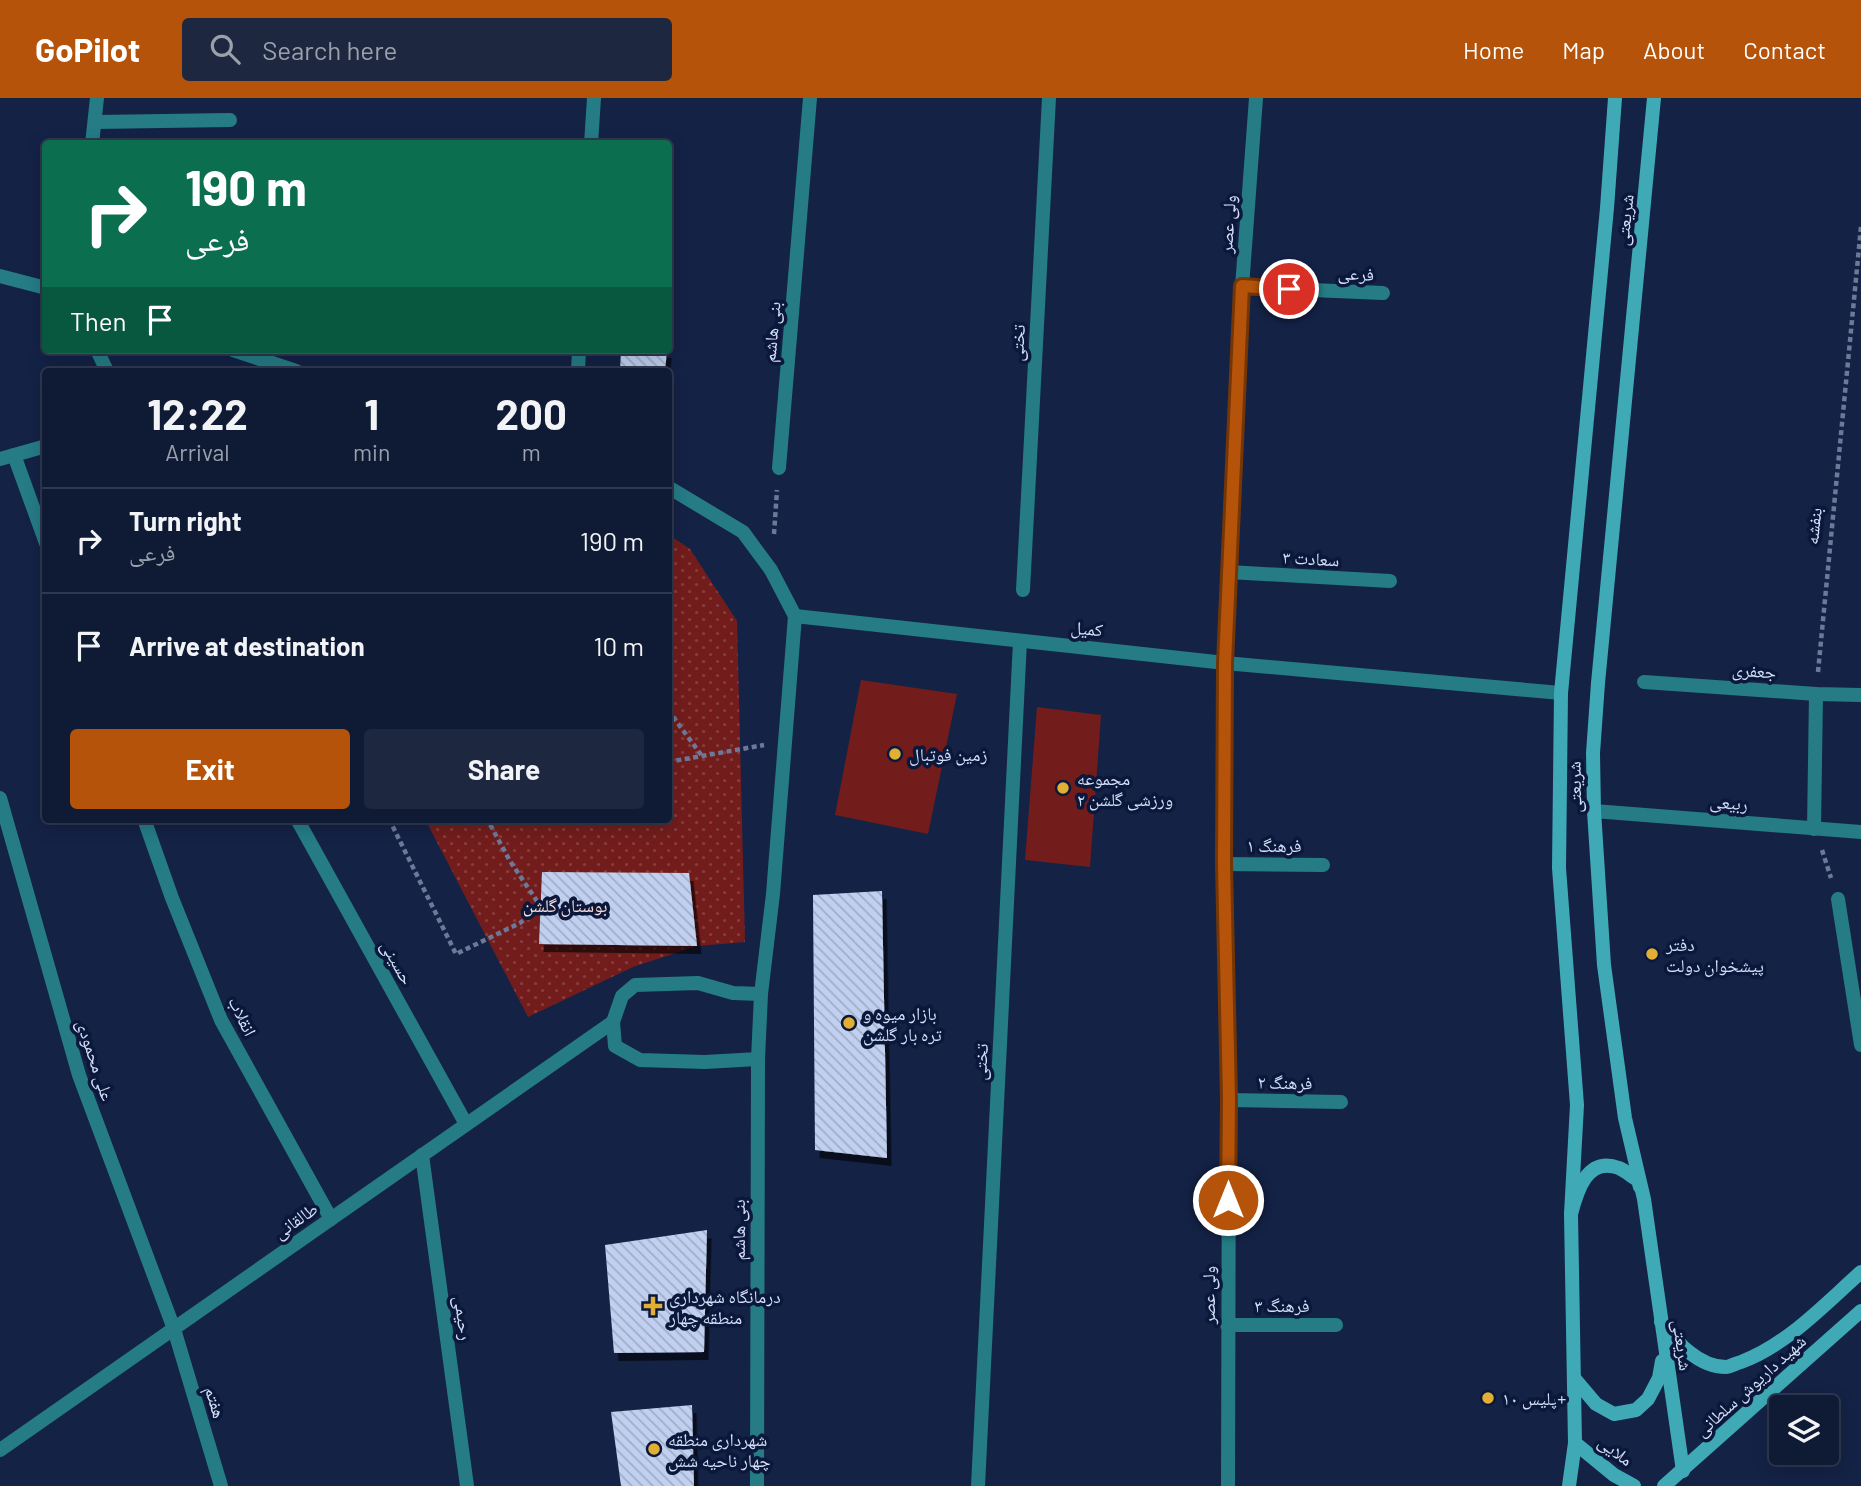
<!DOCTYPE html>
<html lang="en">
<head>
<meta charset="utf-8">
<style>
	body { margin:0; font-family:Barlow,"Noto Naskh Arabic",sans-serif; background:#1d2740; color:#f1f3f6; height:100vh; display:flex; flex-direction:column; font-size:26px; white-space:nowrap }
	* { box-sizing:border-box; margin:0 }
	p { font-size:23px; color:#9ba1ac }
	.icon { flex:none; width:38px; height:38px; fill:none; stroke:currentColor; stroke-width:2; stroke-linecap:round; stroke-linejoin:round }
	.map { position:relative; flex:1; overflow:hidden }
	.details { position:absolute; left:42px; top:270px; width:630px; height:455px; display:flex; flex-direction:column; background:#0f1a34; border-radius:7px; box-shadow:0 4px 18px #0003,0 0 0 2px #2f384f }
	.details>* { flex:none }
	.top-card { position:absolute; left:42px; top:42px; width:630px; height:214px; border-radius:7px; box-shadow:0 4px 18px #0003,0 0 0 2px #2f384f; background:#0b6e4f; color:#fff; overflow:hidden }
	.fabs { position:absolute; left:1769px; top:1297px; display:grid; gap:14px }
	.fabs a { display:grid; place-items:center; width:70px; height:70px; border-radius:7px; background:#0f1a34; box-shadow:0 4px 18px #0003,0 0 0 2px #2f384f; font-size:35px }
	.pin { position:absolute; display:grid; place-items:center; width:60px; height:60px; color:#fff; margin:-30px; border:4px solid #fff; border-radius:50%; box-shadow:0 2px 7px #0007 }
	.me { position:absolute; width:77px; margin:-38px; rotate:0deg; stroke-linejoin:round; filter:drop-shadow(0 0 5px #0008) }
	.turn { display:flex; align-items:center; gap:24px; height:147px; padding:0 28px; font-size:32px }
	.turn .icon { width:91px; height:91px; stroke-width:2.5 }
	.turn b { display:block; font-size:49px; line-height:60px }
	.then { display:flex; align-items:center; height:66px; padding:0 28px; background:#0003; gap:14px; font-size:26px }
	.eta { display:flex; justify-content:space-evenly; align-items:center; height:119px; text-align:center }
	.eta b { font-size:42px; font-weight:700; line-height:49px }
	.button { display:flex; gap:14px; margin-top:auto; padding:14px 28px }
	.button a { flex:1; height:80px; border-radius:7px; background:#b45309; color:#fff; font-size:28px; font-weight:700; line-height:80px; text-align:center }
	.button a+a { background:#1d2740; color:#f1f3f6 }
	ul { padding:0; list-style:none }
	li { display:flex; align-items:center; gap:21px; height:105px; padding:0 28px; border-top:2px solid #2f384f }
	li div { flex:1 }
	li b { display:block; font-size:26px }
	li em { font-style:normal }
	header { display:flex; align-items:center; gap:42px; box-sizing:border-box; height:98px; padding:0 35px; background:#b45309; color:#fff }
	header strong { font-size:33px }
	nav { display:flex; gap:38px; margin-inline-start:auto; font-size:24px }
	.search { width:490px; height:63px; background:#1d2740; display:flex; align-items:center; gap:18px; box-sizing:border-box; padding:0 24px; border-radius:7px; color:#9ba1ac; font-size:26px }
	.map>svg:first-child { display:block }
	.park { fill:url(#park-dots) }
	.garden { fill:#721d1c }
	.building { fill:url(#building-back-hatch); filter:url(#shadow) }
	.lines { fill:none; stroke-linecap:round; stroke-linejoin:round }
	.path { stroke:#6c7998; stroke-width:4.5; stroke-dasharray:5 3.5; stroke-linecap:butt }
	.service { stroke:#257c85; stroke-width:14 }
	.minor { stroke:#257c85; stroke-width:14 }
	.secondary { stroke:#3faab6; stroke-width:14 }
	.route-casing { stroke:#753606; stroke-width:18 }
	.route { stroke:#b45309; stroke-width:12 }
	.poi-dot { fill:#e1af34; stroke:#0b183b; stroke-width:2.5 }
	.labels { text-anchor:middle; dominant-baseline:central; stroke-width:7; stroke-linejoin:round; paint-order:stroke }
	.street-label { font-size:18px; fill:#d3dff7; stroke:#0b183b }
	.poi-label { font-size:18px; fill:#d3dff7; stroke:#0b183b; text-anchor:start }
	.park-label { font-size:18px; fill:#f7dcd9; stroke:#0b183b }
</style>
</head>
<body>
<header>
<strong>GoPilot</strong>
<div class="search"><svg class="icon" aria-label="search" viewBox="0 0 24 24"><circle cx="10" cy="10" r="6"/><path d="M15 15l6 6"/></svg>Search here</div>
<nav><a>Home</a><a>Map</a><a>About</a><a>Contact</a></nav>
</header>
<div class="map">
<svg width="1861" height="1388" viewBox="0 0 1861 1388">
	<defs>
		<pattern id="park-dots" width="8" height="8" patternUnits="userSpaceOnUse" patternTransform="scale(1.75)"><rect width="8" height="8" fill="#721d1c"/><path d="M2 2h.1M6 6h.1" fill="none" stroke="#853d3e" stroke-width="1.8" stroke-linecap="round"/></pattern>
		<pattern id="building-back-hatch" width="6" height="6" patternUnits="userSpaceOnUse" patternTransform="scale(1.75)"><rect width="6" height="6" fill="#c1d0f0"/><path d="M-1 5l2 2M0 0l6 6M5-1l2 2" fill="none" stroke="#a0adc6"/></pattern>
		<filter id="shadow"><feDropShadow dx="4.5" dy="8" stdDeviation="0" flood-color="#0009"/></filter>
	</defs>
	<rect width="100%" height="100%" fill="#142246"/>
	<path class="park" d="M669 437 690 451 737 523 745 844 697 848 633 869 528 919 425 721H668Z"/>
	<g class="garden">
		<path d="M861 582 957 596 928 736 835 717Z"/>
		<path d="M1037 609 1101 617 1090 769 1025 762Z"/>
	</g>
	<g class="building">
		<path d="M621 252H667L665 273H620Z"/>
		<path d="M542 774 689 775 697 848 539 846Z"/>
		<path d="M882 793 887 1060 815 1052 813 797Z"/>
		<path d="M707 1132 704 1254 614 1255 605 1147Z"/>
		<path d="M692 1307 694 1388H621L611 1314Z"/>
	</g>
	<g class="lines">
		<g class="path">
			<path d="M774 436 777 392"/>
			<path d="M1818 574 1861 129"/>
			<path d="M668 612 702 658"/>
			<path d="M668 664 764 647"/>
			<path d="M389 721 456 856 520 825 541 809 510 763 487 721"/>
			<path d="M1822 752 1831 780"/>
		</g>
		<path class="service" d="M1229 474 1390 483"/>
		<g class="minor">
			<path d="M96 24 230 22"/>
			<path d="M92 46 97 0"/>
			<path d="M591 46 594 0"/>
			<path d="M0 178 46 190"/>
			<path d="M1242 189 1383 195"/>
			<path d="M97 252 107 273"/>
			<path d="M233 252 296 273"/>
			<path d="M578 273 579 252"/>
			<path d="M14 357 46 445"/>
			<path d="M0 361 46 348"/>
			<path d="M779 370 810 0"/>
			<path d="M668 389 743 434 771 472 795 518"/>
			<path d="M1023 492 1049 0"/>
			<path d="M795 518 1225 565 1561 595"/>
			<path d="M1644 584 1816 596 1861 597"/>
			<path d="M0 700 79 977 174 1231 221 1388"/>
			<path d="M1594 713 1861 734"/>
			<path d="M144 721 172 800 221 922 331 1121"/>
			<path d="M297 721 466 1026"/>
			<path d="M1814 731 1816 596"/>
			<path d="M1224 766 1323 767"/>
			<path d="M1838 801 1861 947"/>
			<path d="M698 885 733 895 761 896 758 961 705 964 640 962 615 948 613 924 622 898 635 887Z"/>
			<path d="M761 896 773 796 795 518"/>
			<path d="M1229 1002 1341 1004"/>
			<path d="M422 1057 467 1388"/>
			<path d="M1227 1227H1336"/>
			<path d="M0 1352 613 924"/>
			<path d="M757 1388 758 961"/>
			<path d="M978 1388 1020 543"/>
			<path d="M1228 1388 1229 1002 1224 766 1225 565 1242 189 1256 0"/>
		</g>
		<g class="secondary">
			<path d="M1654 0 1598 585 1593 655 1594 713 1604 867 1625 1020 1644 1101 1683 1373"/>
			<path d="M1571 1116 1577 1007 1559 770 1561 595 1607 110 1615 0"/>
			<path d="M1661 1224C1677 1244 1698 1269 1726 1269 1730 1269 1736 1265 1741 1264 1787 1247 1825 1206 1861 1174"/>
			<path d="M1574 1280 1596 1306 1614 1316 1636 1312 1648 1301 1659 1280 1662 1263"/>
			<path d="M1575 1345 1614 1377 1634 1388"/>
			<path d="M1569 1388 1575 1345 1571 1116C1577 1093 1587 1058 1619 1070 1626 1073 1632 1079 1638 1082L1640 1089"/>
			<path d="M1664 1388 1861 1213"/>
		</g>
	</g>
	<g class="lines">
		<g class="route-casing">
			<path id="route" d="M1228 1102 1229 1002 1224 766 1225 565 1242 188 1289 191"/>
		</g>
		<use href="#route" class="route"/>
	</g>
	<g class="poi-dot">
		<circle cx="895" cy="656" r="7"/>
		<circle cx="1063" cy="690" r="7"/>
		<circle cx="1652" cy="856" r="7"/>
		<circle cx="849" cy="925" r="7"/>
		<path d="M649.5 1197.5h7v7h7v7h-7v7h-7v-7h-7v-7h7z"/>
		<circle cx="1488" cy="1300" r="7"/>
		<circle cx="654" cy="1351" r="7"/>
	</g>
	<g class="labels">
		<g class="street-label">
			<text transform="translate(1624 122) rotate(-84)">شریعتی</text>
			<text transform="translate(1227 126) rotate(-86)">ولی عصر</text>
			<text transform="translate(1356 175) rotate(3)">فرعی</text>
			<text transform="translate(771 234) rotate(-85)">بنی هاشم</text>
			<text transform="translate(1017 245) rotate(-87)">تختی</text>
			<text transform="translate(1813 428) rotate(-84)">بنفشه</text>
			<text transform="translate(1311 460) rotate(3)">سعادت ۳</text>
			<text transform="translate(1087 530) rotate(6)">کمیل</text>
			<text transform="translate(1754 572) rotate(4)">جعفری</text>
			<text transform="translate(1574 689) rotate(-91)">شریعتی</text>
			<text transform="translate(1729 704) rotate(5)">ربیعی</text>
			<text x="1274" y="747">فرهنگ ۱</text>
			<text transform="translate(398 864) rotate(61)">حسینی</text>
			<text transform="translate(243 918) rotate(64)">انقلاب</text>
			<text transform="translate(96 962) rotate(72)">علی محمودی</text>
			<text transform="translate(980 964) rotate(-87)">تختی</text>
			<text transform="translate(1285 984) rotate(1)">فرهنگ ۲</text>
			<text transform="translate(295 1122) rotate(-35)">طالقانی</text>
			<text transform="translate(738 1132) rotate(-90)">بنی هاشم</text>
			<text transform="translate(1208 1197) rotate(-90)">ولی عصر</text>
			<text x="1282" y="1207">فرهنگ ۳</text>
			<text transform="translate(464 1220) rotate(82)">رحیمی</text>
			<text transform="translate(1683 1247) rotate(82)">شریعتی</text>
			<text transform="translate(1750 1287) rotate(-42)">شهید داریوش سلطانی</text>
			<text transform="translate(216 1304) rotate(73)">هفتم</text>
			<text transform="translate(1616 1352) rotate(37)">ملایی</text>
		</g>
		<g class="poi-label">
			<text x="909" y="656">زمین فوتبال</text>
			<text x="1077" y="680">مجموعه<tspan x="1077" dy="21">ورزشی گلشن ۲</tspan></text>
			<text x="1666" y="846">دفتر<tspan x="1666" dy="21">پیشخوان دولت</tspan></text>
			<text x="863" y="915">بازار میوه و<tspan x="863" dy="21">تره بار گلشن</tspan></text>
			<text x="669" y="1198">درمانگاه شهرداری<tspan x="669" dy="21">منطقه چهار</tspan></text>
			<text x="1502" y="1300">پلیس ۱۰+</text>
			<text x="668" y="1341">شهرداری منطقه<tspan x="668" dy="21">چهار ناحیه شش</tspan></text>
		</g>
		<g class="park-label">
			<text x="565" y="807">بوستان گلشن</text>
		</g>
	</g>
</svg>
<div class="fabs">
<a><svg class="icon" aria-label="layers" viewBox="0 0 24 24"><path d="M12 4l9 5-9 5-9-5zM3 14l9 5 9-5"/></svg></a>
</div>
<div class="pin" style="left:1289px;top:191px;background:#d93025"><svg class="icon" aria-label="arrive" viewBox="0 0 24 24"><path d="M6 21V4h12l-3 4 3 4H6"/></svg></div>
<svg class="me" style="left:1228px;top:1102px" viewBox="-20 -20 40 40"><circle r="17" fill="#b45309" stroke="#fff" stroke-width="3"/><path d="M0-11L8 9 0 5-8 9z" fill="#fff"/></svg>
<div class="top-card">
<div class="turn"><svg class="icon" aria-label="right" viewBox="0 0 24 24"><path d="M7 20v-9h11M14 6l5 5-5 5"/></svg><div><b>190 m</b>فرعی</div></div>
<div class="then">Then<svg class="icon" aria-label="arrive" viewBox="0 0 24 24"><path d="M6 21V4h12l-3 4 3 4H6"/></svg></div>
</div>
<section class="details">
<div class="eta">
<div><b>12:22</b><p>Arrival</p></div>
<div><b>1</b><p>min</p></div>
<div><b>200</b><p>m</p></div>
</div>
<ul>
<li><svg class="icon" aria-label="right" viewBox="0 0 24 24"><path d="M7 20v-9h11M14 6l5 5-5 5"/></svg><div><b>Turn right</b><p>فرعی</p></div><em>190 m</em></li>
<li><svg class="icon" aria-label="arrive" viewBox="0 0 24 24"><path d="M6 21V4h12l-3 4 3 4H6"/></svg><div><b>Arrive at destination</b></div><em>10 m</em></li>
</ul>
<div class="button"><a>Exit</a><a>Share</a></div>
</section>
</div>
</body>
</html>
